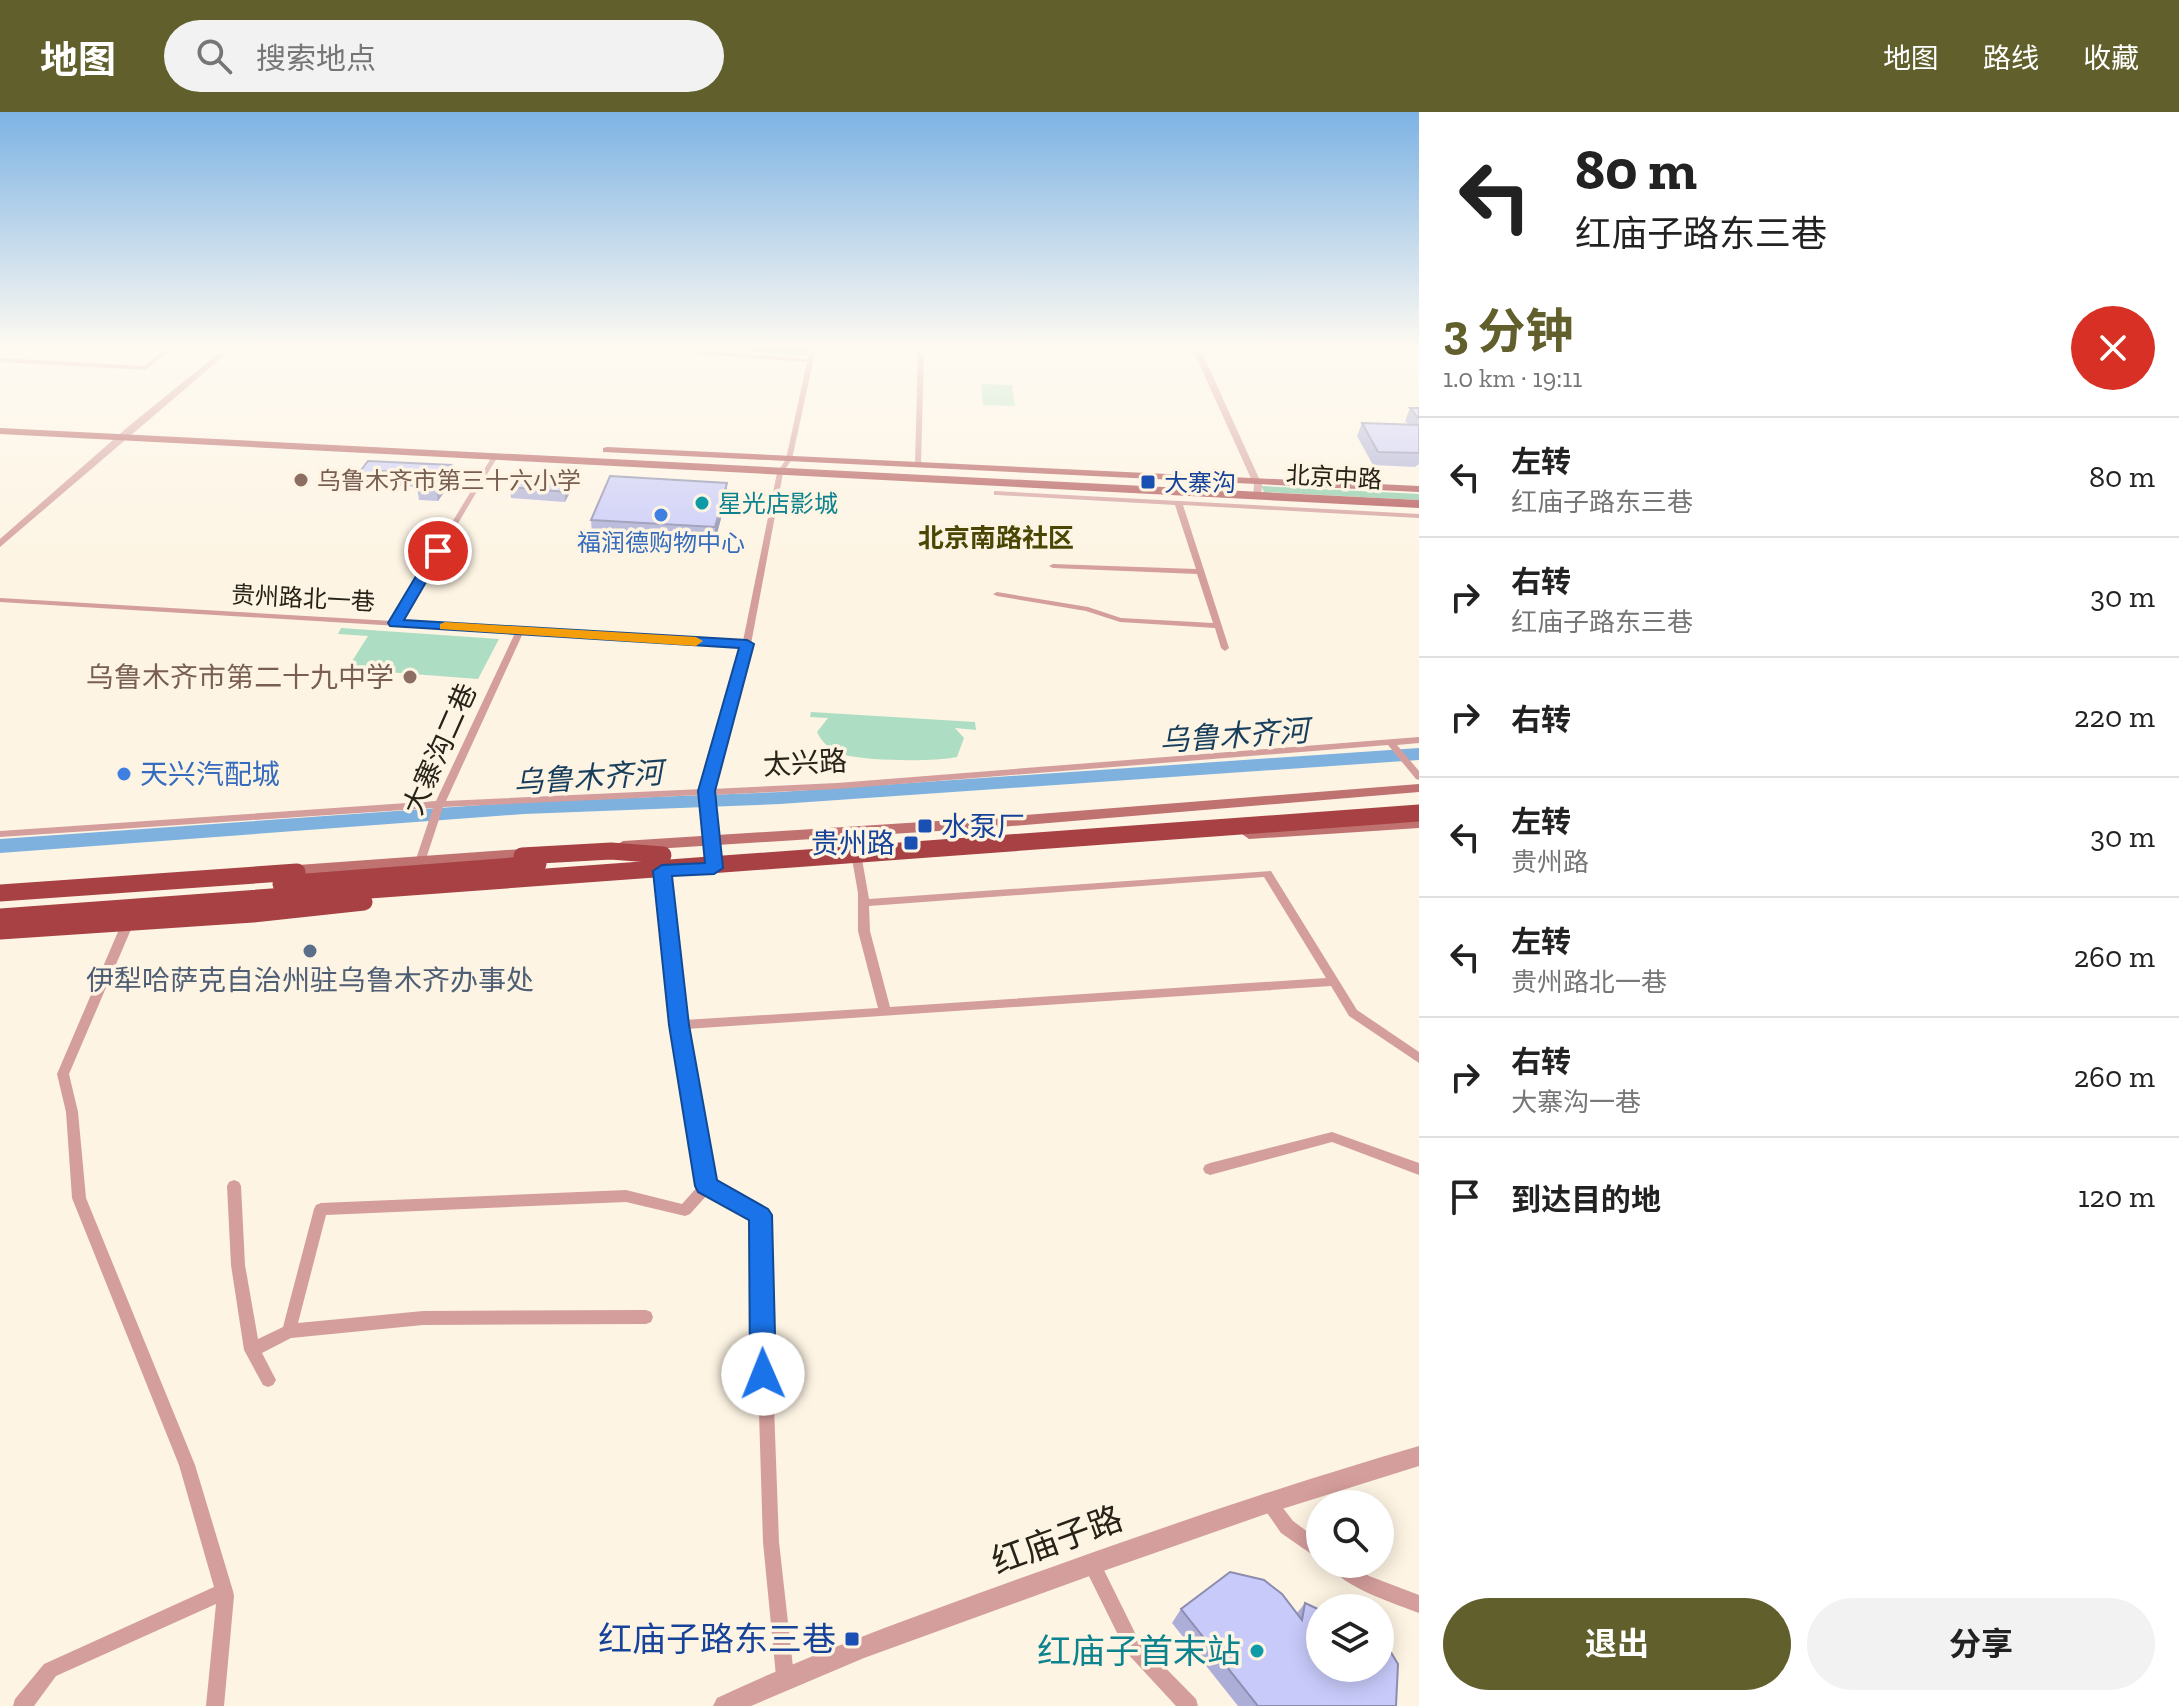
<!DOCTYPE html>
<html lang="zh">
<head>
<meta charset="utf-8">
<style>
	body { margin:0; font-family:"Zilla Slab","Noto Sans SC",serif; background:#f2f2f2; color:#222; height:100vh; display:flex; flex-direction:column; font-size:30px; white-space:nowrap }
	* { box-sizing:border-box; margin:0 }
	p { font-size:26px; color:#767676 }
	.icon { flex:none; width:44px; height:44px; fill:none; stroke:currentColor; stroke-width:2; stroke-linecap:round; stroke-linejoin:round }
	.map { position:relative; flex:1; overflow:hidden }
	.sheet { display:flex; flex-direction:column; background:#fff; width:760px }
	.sheet>* { flex:none }
	.top-card { background:#fff; color:#222; overflow:hidden }
	.fabs { position:absolute; left:1306px; top:1378px; display:grid; gap:16px }
	.fabs a { display:grid; place-items:center; width:88px; height:88px; border-radius:50%; background:#fff; box-shadow:0 4px 20px #0003; font-size:40px }
	.pin { position:absolute; display:grid; place-items:center; width:68px; height:68px; color:#fff; margin:-34px; border:4px solid #fff; border-radius:50%; box-shadow:0 2px 8px #0007 }
	.me { position:absolute; width:88px; margin:-44px; rotate:359deg; stroke-linejoin:round; filter:drop-shadow(0 0 6px #0008) }
	.turn { display:flex; align-items:center; gap:28px; height:168px; padding:0 24px; font-size:36px }
	.turn .icon { width:104px; height:104px; stroke-width:2.5 }
	.turn b { display:block; font-size:56px; line-height:68px }
	.round { display:grid; place-items:center; flex:none; width:84px; height:84px; border-radius:42px; background:#f2f2f2 }
	.summary { display:flex; align-items:center; justify-content:space-between; height:136px; padding:0 24px }
	h1 { font-size:48px; font-weight:700; line-height:60px; color:#615f2c }
	.button { display:flex; gap:16px; margin-top:auto; padding:16px 24px }
	.button a { flex:1; height:92px; border-radius:48px; background:#615f2c; color:#fff; font-size:32px; font-weight:700; line-height:92px; text-align:center }
	.button a+a { background:#f2f2f2; color:#222 }
	ul { padding:0; list-style:none }
	li { display:flex; align-items:center; gap:24px; height:120px; padding:0 24px; border-top:2px solid #e0e0e0 }
	li div { flex:1 }
	li b { display:block; font-size:30px }
	li em { font-style:normal }
	header { display:flex; align-items:center; gap:48px; box-sizing:border-box; height:112px; padding:0 40px; background:#615f2c; color:#fff }
	header strong { font-size:38px }
	nav { display:flex; gap:44px; margin-inline-start:auto; font-size:28px }
	.search { width:560px; height:72px; background:#f2f2f2; display:flex; align-items:center; gap:20px; box-sizing:border-box; padding:0 28px; border-radius:44px; color:#767676; font-size:30px }
	main { display:flex; flex:1; min-height:0 }
	.map>svg:first-child { display:block }
	.green { fill:#adddc2 }
	.forest { fill:#89cba7 }
	.lines { fill:none; stroke-linecap:round; stroke-linejoin:round }
	.river { fill:#7eb1de; fill-rule:evenodd }
	.minor { fill:#d49e9c; fill-rule:evenodd }
	.tertiary { fill:#d49e9c; fill-rule:evenodd }
	.secondary { fill:#bf7270; fill-rule:evenodd }
	.primary { fill:#af5152; fill-rule:evenodd }
	.trunk-bridge { stroke:#a74144; stroke-width:17 }
	.wall { fill:#acaed7 }
	.shaded-wall { fill:#8c8daf }
	.building { fill:#c8cafa; stroke:#8c8daf; stroke-width:2 }
	.route { fill:#1a73e8; stroke:#114b97; stroke-width:2 }
	.slow { fill:#f59e0b }
	.education-dot { fill:#8d6e63; stroke:#fdf4e3; stroke-width:3 }
	.transit-dot { fill:#1a4fb4; stroke:#fdf4e3; stroke-width:3 }
	.culture-dot { fill:#0f9aa8; stroke:#fdf4e3; stroke-width:3 }
	.shop-dot { fill:#3f7fe0; stroke:#fdf4e3; stroke-width:3 }
	.service-dot { fill:#5c6f8a; stroke:#fdf4e3; stroke-width:3 }
	.labels { text-anchor:middle; dominant-baseline:central; stroke-width:7; stroke-linejoin:round; paint-order:stroke }
	.far-street-label { font-size:24px; fill:#282318; stroke:#fdf4e3 }
	.far-education-label { font-size:24px; fill:#785e54; stroke:#fdf4e3; text-anchor:start }
	.far-transit-label { font-size:24px; fill:#164399; stroke:#fdf4e3; text-anchor:start }
	.far-culture-label { font-size:24px; fill:#0d838f; stroke:#fdf4e3; text-anchor:start }
	.far-shop-label { font-size:24px; fill:#366cbe; stroke:#fdf4e3 }
	.far-neighbourhood-label { font-size:26px; font-weight:bold; fill:#4a4705; stroke:#fdf4e3 }
	.education-label { font-size:28px; fill:#785e54; stroke:#fdf4e3; text-anchor:end }
	.street-label { font-size:28px; fill:#282318; stroke:#fdf4e3 }
	.shop-label { font-size:28px; fill:#366cbe; stroke:#fdf4e3; text-anchor:start }
	.transit-label { font-size:28px; fill:#164399; stroke:#fdf4e3; text-anchor:start }
	.service-label { font-size:28px; fill:#4e5e75; stroke:#fdf4e3 }
	.water-label { font-size:30px; font-style:italic; fill:#173e5c; stroke:#fdf4e3 }
	.near-street-label { font-size:34px; fill:#282318; stroke:#fdf4e3 }
	.near-transit-label { font-size:34px; fill:#164399; stroke:#fdf4e3; text-anchor:end }
	.near-culture-label { font-size:34px; fill:#0d838f; stroke:#fdf4e3; text-anchor:end }
</style>
</head>
<body>
<header>
<strong>地图</strong>
<div class="search"><svg class="icon" aria-label="search" viewBox="0 0 24 24"><circle cx="10" cy="10" r="6"/><path d="M15 15l6 6"/></svg>搜索地点</div>
<nav><a>地图</a><a>路线</a><a>收藏</a></nav>
</header>
<main>
<div class="map">
<svg width="1419" height="1594" viewBox="0 0 1419 1594">
	<rect width="100%" height="100%" fill="#fdf4e3"/>
	<g class="green">
		<path d="M981 272 1012 273 1015 294 983 293Z"/>
		<path d="M341 516 499 527 478 567 347 557 368 524 338 522Z"/>
		<path d="M811 600 975 610 976 618 955 616 964 626 957 645C931 650 871 649 845 643 832 640 822 631 817 620L828 606 810 605Z"/>
	</g>
	<path class="forest" d="M1261 374 1419 382V388L1264 380Z"/>
	<g class="lines">
		<path class="river" d="M1419 636V648L780 692 524 702 0 741V727L524 690 780 680Z"/>
		<g class="minor">
			<path d="M168 236H174L145 258 0 250V246L144 254Z"/>
			<path d="M644 236H668L808 247 810 236H816L792 347 783 361 751 532 712 677 837 671 1419 625V631L1397 633 1419 659V668L1416 667 1388 633 837 677 711 683 719 756 714 759 709 756 701 683 443 695 422 759 417 762 412 759 433 696 0 725V719L436 689 515 521 0 490V486L392 509 493 343 498 344 400 509 743 529 777 361 786 347 807 250 647 238ZM523 521 742 534 702 677 446 689Z"/>
			<path d="M918 236H924L921 353 918 355 915 353Z"/>
			<path d="M1058 236H1064V241H1060Z"/>
			<path d="M994 379 1419 402V406L1183 393 1229 536 1225 539 1221 536 1215 516 1120 510 1086 499 997 484 993 482 997 480 1088 495 1121 506 1213 511 1197 462 1053 456 1049 454 1053 452 1196 457 1175 393 997 383H994Z"/>
			<path d="M857 744 862 747 869 787 1271 759 1357 898 1419 940V951L1349 904 1331 874 686 917 712 1071 765 1099 767 1103 779 1430 794 1564 791 1570 785 1573 779 1570 776 1564 763 1430 753 1106 708 1082 690 1102 685 1104 626 1090 326 1103 298 1211 423 1199 646 1198 651 1200 653 1205 651 1210 646 1212 423 1213 291 1226 262 1241 276 1268 273 1273 268 1275 263 1273 244 1238 231 1153 227 1074 229 1070 234 1068 239 1070 241 1074 245 1153 258 1227 283 1215 314 1097 316 1093 321 1091 626 1078 682 1092 699 1073 673 913 656 752 661 749 666 752 684 908 878 896 858 819V781L852 747ZM1264 765 1326 866 890 895 870 819 869 794Z"/>
			<path d="M129 804 135 808 69 962 78 1000 86 1086 195 1353 233 1479 234 1484 224 1594H206L216 1492 56 1564 34 1594H13L15 1587 44 1552 214 1475 179 1353 72 1086 66 1000 57 962 123 808Z"/>
			<path d="M1332 1020 1419 1051V1063L1332 1030 1210 1063 1205 1061 1203 1057 1205 1053 1210 1051Z"/>
			<path d="M1267 1381 1273 1383 1293 1409 1320 1429V1448L1281 1421 1259 1389 1261 1383Z"/>
			<path d="M1092 1443 1098 1446 1139 1529 1196 1587 1198 1594H1176L1127 1541 1083 1452 1086 1446Z"/>
			<path d="M1329 1452H1353L1369 1464 1419 1483V1501C1396 1492 1339 1474 1329 1452Z"/>
		</g>
		<g class="tertiary">
			<path d="M0 236H6L0 239Z"/>
			<path d="M225 236H233L0 435V427L129 314Z"/>
			<path d="M1192 236H1200L1262 373 1261 386 1253 384 1254 373Z"/>
			<path d="M1419 1334V1354L1263 1403 1109 1457 864 1546 751 1594H713L717 1586C812 1541 911 1506 1010 1470 1146 1421 1281 1374 1419 1334Z"/>
		</g>
		<g class="secondary">
			<path d="M1419 672V680L1001 715 623 739 615 734 623 729 1001 705Z"/>
			<path d="M1419 706V716L1249 727 1242 722 1249 717Z"/>
			<path d="M536 736 544 741 541 744 284 764 276 759 284 754Z"/>
		</g>
		<g class="primary">
			<path d="M0 316 1419 388V396L0 322Z"/>
			<path d="M607 335 1419 374V380L603 340V336Z"/>
		</g>
		<g class="trunk-bridge">
			<path d="M522 744 611 739 663 743"/>
			<path d="M281 772 538 752"/>
			<path d="M0 781 297 760"/>
			<path d="M0 805 1419 701"/>
			<path d="M0 819 253 802 364 790"/>
		</g>
	</g>
	<g class="wall">
		<path d="M735 236H808L806 244 735 238Z"/>
		<path d="M1410 296H1419V352L1415 355 1373 353 1357 324 1362 311 1408 312 1405 309Z"/>
		<path d="M451 353 453 367 438 389 419 388 417 375 385 373 382 377 360 376 358 362Z"/>
		<path d="M510 375 571 378 565 390 511 386Z"/>
		<path d="M727 384 715 429 592 422 591 408Z"/>
		<path d="M1305 1491 1396 1594H1238L1172 1511 1181 1497 1297 1501Z"/>
	</g>
	<g class="shaded-wall">
		<path d="M451 353 453 367 438 389 436 375Z"/>
		<path d="M383 359 385 373 382 377 380 363Z"/>
		<path d="M570 368 571 378 565 390V380Z"/>
		<path d="M727 371V384L715 429V415Z"/>
	</g>
	<g class="building">
		<path d="M1410 296H1419V307Z"/>
		<path d="M1362 311 1419 313V341L1378 340Z"/>
		<path d="M368 349 451 353 436 375 416 374 425 362 383 359 380 363 358 362Z"/>
		<path d="M610 364 727 371 715 415 591 408Z"/>
		<path d="M518 366 570 368 565 380 510 375Z"/>
		<path d="M1230 1460 1264 1468 1282 1482 1302 1508 1305 1491 1320 1498V1556H1380V1528L1387 1534 1398 1552 1396 1594H1258L1181 1497Z"/>
	</g>
	<linearGradient id="sky" x2="0" y2="1"><stop stop-color="#7db3e4"/><stop offset="0.51" stop-color="#fefaf2"/><stop offset="1" stop-color="#fefaf2" stop-opacity="0"/></linearGradient>
	<rect width="1419" height="459" fill="url(#sky)"/>
	<path class="route" d="M438 436 444 439 404 508 747 528 754 532 715 679 723 756 714 762 672 764 689 913 717 1068 768 1097 772 1103 776 1262 772 1270 763 1274 754 1270 750 1262 749 1108 698 1080 695 1074 669 913 653 759 662 753 705 751 698 679 739 536 390 514 388 511 431 439Z"/>
	<path class="slow" d="M445 510 696 525 703 529 696 534 440 517V512Z"/>
	<g class="education-dot">
		<circle cx="301" cy="368" r="8"/>
		<circle cx="410" cy="565" r="8"/>
	</g>
	<g class="transit-dot">
		<rect x="1140" y="362" width="16" height="16" rx="4"/>
		<rect x="917" y="706" width="16" height="16" rx="4"/>
		<rect x="903" y="723" width="16" height="16" rx="4"/>
		<rect x="844" y="1519" width="16" height="16" rx="4"/>
	</g>
	<g class="culture-dot">
		<circle cx="702" cy="391" r="8"/>
		<circle cx="1257" cy="1539" r="8"/>
	</g>
	<g class="shop-dot">
		<circle cx="661" cy="403" r="8"/>
		<circle cx="124" cy="662" r="8"/>
	</g>
	<circle class="service-dot" cx="310" cy="839" r="8"/>
	<g class="labels">
		<g class="far-street-label">
			<text transform="translate(1334 365) rotate(3)">北京中路</text>
			<text transform="translate(303 486) rotate(3)">贵州路北一巷</text>
		</g>
		<g class="far-education-label">
			<text x="317" y="368">乌鲁木齐市第三十六小学</text>
		</g>
		<g class="far-transit-label">
			<text x="1164" y="370">大寨沟</text>
		</g>
		<g class="far-culture-label">
			<text x="718" y="391">星光店影城</text>
		</g>
		<g class="far-shop-label">
			<text x="661" y="430">福润德购物中心</text>
		</g>
		<g class="far-neighbourhood-label">
			<text x="996" y="426">北京南路社区</text>
		</g>
		<g class="education-label">
			<text x="394" y="565">乌鲁木齐市第二十九中学</text>
		</g>
		<g class="street-label">
			<text transform="translate(440 637) rotate(-66)">大寨沟二巷</text>
			<text transform="translate(805 651) rotate(-3)">太兴路</text>
		</g>
		<g class="shop-label">
			<text x="140" y="662">天兴汽配城</text>
		</g>
		<g class="transit-label">
			<text x="941" y="714">水泵厂</text>
			<text x="895" y="731" text-anchor="end">贵州路</text>
		</g>
		<g class="service-label">
			<text x="310" y="868">伊犁哈萨克自治州驻乌鲁木齐办事处</text>
		</g>
		<g class="water-label">
			<text transform="translate(1234 624) rotate(-4)">乌鲁木齐河</text>
			<text transform="translate(588 666) rotate(-4)">乌鲁木齐河</text>
		</g>
		<g class="near-street-label">
			<text transform="translate(1057 1428) rotate(-20)">红庙子路</text>
		</g>
		<g class="near-transit-label">
			<text x="836" y="1527">红庙子路东三巷</text>
		</g>
		<g class="near-culture-label">
			<text x="1241" y="1539">红庙子首末站</text>
		</g>
	</g>
</svg>
<div class="fabs">
<a><svg class="icon" aria-label="search" viewBox="0 0 24 24"><circle cx="10" cy="10" r="6"/><path d="M15 15l6 6"/></svg></a>
<a><svg class="icon" aria-label="layers" viewBox="0 0 24 24"><path d="M12 4l9 5-9 5-9-5zM3 14l9 5 9-5"/></svg></a>
</div>
<div class="pin" style="left:438px;top:439px;background:#d93025"><svg class="icon" aria-label="arrive" viewBox="0 0 24 24"><path d="M6 21V4h12l-3 4 3 4H6"/></svg></div>
<svg class="me" style="left:763px;top:1262px" viewBox="-20 -20 40 40"><circle r="19" fill="#fff"/><path d="M0-13L10 11 0 6-10 11z" fill="#1a73e8"/></svg>
</div>
<section class="sheet">
<div class="top-card">
<div class="turn"><svg class="icon" aria-label="left" viewBox="0 0 24 24"><path d="M17 20v-9H6M10 6l-5 5 5 5"/></svg><div><b>80 m</b>红庙子路东三巷</div></div>
</div>
<div class="summary"><div><h1>3 分钟</h1><p>1.0 km · 19:11</p></div><a class="round" style="background:#d93025;color:#fff"><svg class="icon" aria-label="close" viewBox="0 0 24 24"><path d="M6 6l12 12M18 6L6 18"/></svg></a></div>
<ul>
<li><svg class="icon" aria-label="left" viewBox="0 0 24 24"><path d="M17 20v-9H6M10 6l-5 5 5 5"/></svg><div><b>左转</b><p>红庙子路东三巷</p></div><em>80 m</em></li>
<li><svg class="icon" aria-label="right" viewBox="0 0 24 24"><path d="M7 20v-9h11M14 6l5 5-5 5"/></svg><div><b>右转</b><p>红庙子路东三巷</p></div><em>30 m</em></li>
<li><svg class="icon" aria-label="right" viewBox="0 0 24 24"><path d="M7 20v-9h11M14 6l5 5-5 5"/></svg><div><b>右转</b></div><em>220 m</em></li>
<li><svg class="icon" aria-label="left" viewBox="0 0 24 24"><path d="M17 20v-9H6M10 6l-5 5 5 5"/></svg><div><b>左转</b><p>贵州路</p></div><em>30 m</em></li>
<li><svg class="icon" aria-label="left" viewBox="0 0 24 24"><path d="M17 20v-9H6M10 6l-5 5 5 5"/></svg><div><b>左转</b><p>贵州路北一巷</p></div><em>260 m</em></li>
<li><svg class="icon" aria-label="right" viewBox="0 0 24 24"><path d="M7 20v-9h11M14 6l5 5-5 5"/></svg><div><b>右转</b><p>大寨沟一巷</p></div><em>260 m</em></li>
<li><svg class="icon" aria-label="arrive" viewBox="0 0 24 24"><path d="M6 21V4h12l-3 4 3 4H6"/></svg><div><b>到达目的地</b></div><em>120 m</em></li>
</ul>
<div class="button"><a>退出</a><a>分享</a></div>
</section>
</main>
</body>
</html>
